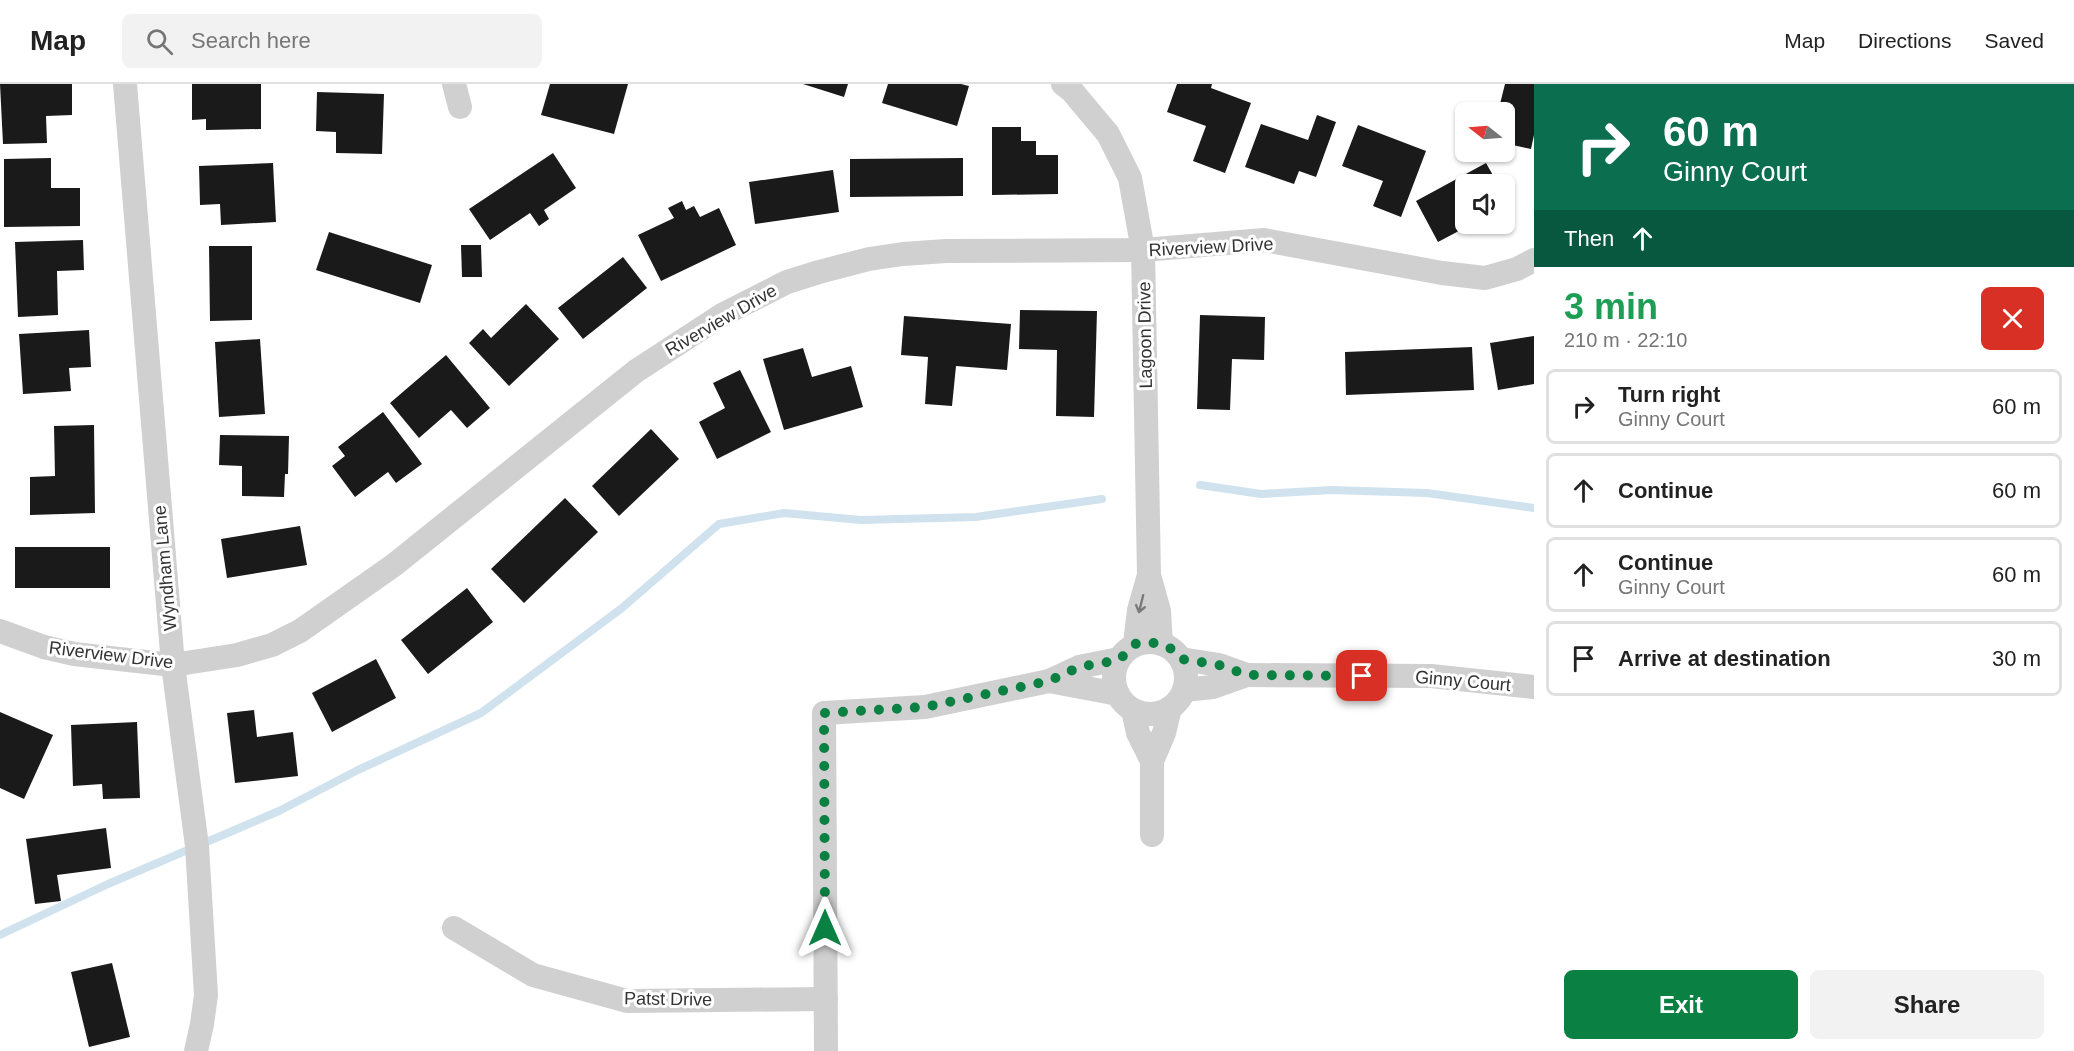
<!DOCTYPE html>
<html lang="en">
<head>
<meta charset="utf-8">
<style>
	body { margin:0; font-family:Arial,sans-serif; background:#f2f2f2; color:#222; height:100vh; display:flex; flex-direction:column; font-size:22px; white-space:nowrap }
	* { box-sizing:border-box; margin:0 }
	p { font-size:20px; color:#767676 }
	.icon { flex:none; width:33px; height:33px; fill:none; stroke:currentColor; stroke-width:2; stroke-linecap:round; stroke-linejoin:round }
	.map { position:relative; flex:1; overflow:hidden }
	.sheet { display:flex; flex-direction:column; background:#fff; width:540px }
	.sheet>* { flex:none }
	.hud { background:#0b6e4f; color:#fff; overflow:hidden }
	.needle { width:39px; rotate:287deg }
	.buttons { position:absolute; left:1455px; top:18px; display:grid; gap:12px }
	.buttons a { display:grid; place-items:center; width:60px; height:60px; border-radius:9px; background:#fff; box-shadow:0 2px 4px #0004; font-size:30px }
	.pin { position:absolute; display:grid; place-items:center; width:51px; height:51px; color:#fff; margin:-26px; border-radius:12px; box-shadow:0 3px 9px #0006 }
	.me { position:absolute; width:66px; margin:-33px; rotate:0deg; stroke-linejoin:round; filter:drop-shadow(0 0 4px #0008) }
	.turn { display:flex; align-items:center; gap:21px; height:126px; padding:0 30px; font-size:27px }
	.turn .icon { width:78px; height:78px; stroke-width:2.5 }
	.turn b { display:block; font-size:42px; line-height:51px }
	.then { display:flex; align-items:center; height:57px; padding:0 30px; background:#0003; gap:12px; font-size:22px }
	.round { display:grid; place-items:center; flex:none; width:63px; height:63px; border-radius:9px; background:#f2f2f2 }
	.overview { display:flex; align-items:center; justify-content:space-between; height:102px; padding:0 30px }
	h1 { font-size:36px; font-weight:800; line-height:45px; color:#1e9e55 }
	.cta { display:flex; gap:12px; margin-top:auto; padding:12px 30px }
	.cta a { flex:1; height:69px; border-radius:9px; background:#0b8043; color:#fff; font-size:24px; font-weight:800; line-height:69px; text-align:center }
	.cta a+a { background:#f2f2f2; color:#222 }
	ul { padding:0; list-style:none }
	li { display:flex; align-items:center; gap:18px; height:75px; margin:0 12px 9px; padding:0 18px; border:3px solid #e0e0e0; border-radius:9px }
	li div { flex:1 }
	li b { display:block; font-size:22px }
	li em { font-style:normal }
	header { display:flex; align-items:center; gap:36px; box-sizing:border-box; height:84px; padding:0 30px; background:#fff; border-bottom:2px solid #e0e0e0 }
	header strong { font-size:28px }
	nav { display:flex; gap:33px; margin-inline-start:auto; font-size:21px }
	.search { width:420px; height:54px; background:#f2f2f2; display:flex; align-items:center; gap:15px; box-sizing:border-box; padding:0 21px; border-radius:9px; color:#767676; font-size:22px }
	main { display:flex; flex:1; min-height:0 }
	.map>svg:first-child { display:block }
	.lines { fill:none; stroke-linecap:round; stroke-linejoin:round }
	.stream { stroke:#cfe2ee; stroke-width:8 }
	.building { fill:#1a1a1a }
	.minor { stroke:#d0d0d0; stroke-width:24 }
	.oneway { stroke:#7a7a7a }
	.route { stroke:#0b8043; stroke-width:10; stroke-dasharray:0 18 }
	.labels { text-anchor:middle; dominant-baseline:central; stroke-width:6; stroke-linejoin:round; paint-order:stroke }
	.street-label { font-size:18px; fill:#333; stroke:#fff }
</style>
</head>
<body>
<header>
<strong>Map</strong>
<div class="search"><svg class="icon" aria-label="search" viewBox="0 0 24 24"><circle cx="10" cy="10" r="6"/><path d="M15 15l6 6"/></svg>Search here</div>
<nav><a>Map</a><a>Directions</a><a>Saved</a></nav>
</header>
<main>
<div class="map">
<svg width="1534" height="967" viewBox="0 0 1534 967">
	<rect width="100%" height="100%" fill="#fff"/>
	<g class="lines">
		<g class="stream">
			<path d="M1200 401 1261 410 1331 406 1427 409 1534 424"/>
			<path d="M0 851 108 800 279 727 358 686 481 629 622 524 719 440 784 429 861 436 976 433 1102 415"/>
		</g>
	</g>
	<g class="building">
		<path d="M0 0H72V31L46 32 47 59 3 60Z"/>
		<path d="M192 0H261V45L206 46V35L192 36Z"/>
		<path d="M550 0H628L614 50 541 31Z"/>
		<path d="M803 0H848L844 13Z"/>
		<path d="M888 0H961L969 2 957 42 882 19Z"/>
		<path d="M1177 0H1212L1211 4 1251 19 1225 89 1193 77 1206 42 1167 28Z"/>
		<path d="M1505 0H1534V51L1531 65 1504 59V28H1498Z"/>
		<path d="M317 8 384 10 382 70 336 69V48L316 47Z"/>
		<path d="M1317 31 1336 38 1316 93 1299 87 1294 100 1245 83 1261 40 1308 56Z"/>
		<path d="M1358 41 1426 67 1401 133 1373 122 1383 97 1342 82Z"/>
		<path d="M992 43H1021V57H1036V71H1058V110L992 111Z"/>
		<path d="M553 69 576 104 544 126 549 135 539 142 530 129 490 156 469 125Z"/>
		<path d="M51 74V104H80V142L4 143V75Z"/>
		<path d="M963 74V112L850 113V75Z"/>
		<path d="M273 79 276 138 221 141 220 120 200 121 199 82Z"/>
		<path d="M1486 79 1498 100H1466V140H1472L1438 158 1416 117Z"/>
		<path d="M833 86 839 128 755 140 749 98Z"/>
		<path d="M682 117 686 126 694 122 700 133 719 124 736 161 661 197 638 151 674 134 668 124Z"/>
		<path d="M329 148 432 181 420 219 316 186Z"/>
		<path d="M83 156 84 186 57 187 58 231 18 233 15 158Z"/>
		<path d="M461 161H481L482 193H462Z"/>
		<path d="M209 162H252V236L210 237Z"/>
		<path d="M623 173 647 204 583 255 558 224Z"/>
		<path d="M526 220 559 255 509 302 469 259 483 245 491 254Z"/>
		<path d="M1020 226 1097 227 1094 333 1056 332 1057 266 1019 265Z"/>
		<path d="M1200 231 1265 233 1264 276 1232 275 1230 326 1197 325Z"/>
		<path d="M904 232 1011 240 1007 286 956 282 952 322 925 320 928 273 901 271Z"/>
		<path d="M89 246 91 283 69 284 71 307 23 310 19 250Z"/>
		<path d="M1534 252V300L1498 306 1490 259Z"/>
		<path d="M260 255 265 330 219 333 215 258Z"/>
		<path d="M1472 263 1474 306 1346 311 1345 268Z"/>
		<path d="M803 264 812 293 851 282 863 323 784 346 763 275Z"/>
		<path d="M446 271 490 324 467 344 451 326 419 354 390 319Z"/>
		<path d="M740 286 771 348 717 375 699 338 725 324 713 299Z"/>
		<path d="M383 328 422 380 396 399 388 388 355 413 332 382 345 372 338 363Z"/>
		<path d="M94 341 95 429 30 431V393L55 392 54 342Z"/>
		<path d="M651 345 679 375 619 432 592 402Z"/>
		<path d="M220 351 289 352 288 390H285L284 413 242 412V382L219 381Z"/>
		<path d="M565 414 598 448 524 519 491 485Z"/>
		<path d="M300 442 307 481 227 494 221 455Z"/>
		<rect x="15" y="463" width="95" height="41"/>
		<path d="M467 504 493 538 428 590 401 556Z"/>
		<path d="M376 575 396 614 332 648 312 609Z"/>
		<path d="M254 626 257 653 293 648 298 692 235 699 227 629Z"/>
		<path d="M0 628 53 651 24 715 0 704Z"/>
		<path d="M137 638 140 714 103 715 102 700 73 702 71 641Z"/>
		<path d="M106 744 111 784 57 791 61 817 35 820 26 755Z"/>
		<path d="M112 879 130 953 89 963 71 888Z"/>
	</g>
	<g class="lines">
		<g class="minor">
			<path d="M125 0 173 581 197 762 206 911 202 940 196 967"/>
			<path d="M454 0 460 23"/>
			<path d="M1063 0 1072 7 1108 50 1130 94 1143 166 1149 491"/>
			<path d="M0 547 44 563 74 570 173 581 237 571 272 561 300 547 394 481 636 287 722 231 787 198 819 188 869 175 903 170 946 167 1143 166 1264 156 1442 189 1485 194 1517 185 1534 176"/>
			<circle cx="1150" cy="594" r="36"/>
			<path d="M1135 560 1139 526 1149 491 1159 527 1161 560"/>
			<path d="M1181 575 1219 581 1247 591 1213 603 1184 606"/>
			<path d="M1247 591 1431 592 1534 603"/>
			<path d="M1118 610 1049 597 1079 583 1119 575"/>
			<path d="M1133 626 1138 649 1152 677 1164 649 1170 624"/>
			<path d="M1152 751V677"/>
			<path d="M454 844 533 891 627 917 826 915"/>
			<path d="M826 967 824 629 925 623 1049 597"/>
		</g>
	</g>
	<defs><path id="oneway-shaft" d="M-6 0H5M1.5-3L5.5 0L1.5 3" fill="none" stroke-width="1.6" stroke-linecap="round" stroke-linejoin="round" transform="scale(1.5)"/></defs>
	<use class="oneway" href="#oneway-shaft" transform="translate(1141 520) rotate(104)"/>
	<g class="lines">
		<path class="route" d="M825 844 824 629 925 623 1049 597 1079 583 1119 576 1135 560 1147 558 1161 560 1170 564 1181 575 1219 581 1247 591 1362 592"/>
	</g>
	<g class="labels">
		<g class="street-label">
			<text transform="translate(1211 163) rotate(-3)">Riverview Drive</text>
			<text transform="translate(721 236) rotate(-30)">Riverview Drive</text>
			<text transform="translate(1145 251) rotate(-91)">Lagoon Drive</text>
			<text transform="translate(165 484) rotate(-95)">Wyndham Lane</text>
			<text transform="translate(111 571) rotate(7)">Riverview Drive</text>
			<text transform="translate(1463 597) rotate(5)">Ginny Court</text>
			<text transform="translate(668 915) rotate(1)">Patst Drive</text>
		</g>
	</g>
</svg>
<div class="buttons">
<a><svg class="needle" viewBox="-14 -14 28 28"><path d="M0-13l5 13h-10z" fill="#e53935"/><path d="M0 13l5-13h-10z" fill="#767676"/></svg></a>
<a><svg class="icon" aria-label="sound" viewBox="0 0 24 24"><path d="M4 9h4l5-4v14l-5-4H4zM17 9q2 3 0 6"/></svg></a>
</div>
<div class="pin" style="left:1362px;top:592px;background:#d93025"><svg class="icon" aria-label="arrive" viewBox="0 0 24 24"><path d="M6 21V4h12l-3 4 3 4H6"/></svg></div>
<svg class="me" style="left:825px;top:844px" viewBox="-20 -20 40 40"><path d="M0-17L14 15 0 8-14 15z" fill="#0b8043" stroke="#fff" stroke-width="4"/></svg>
</div>
<section class="sheet">
<div class="hud">
<div class="turn"><svg class="icon" aria-label="right" viewBox="0 0 24 24"><path d="M7 20v-9h11M14 6l5 5-5 5"/></svg><div><b>60 m</b>Ginny Court</div></div>
<div class="then">Then<svg class="icon" aria-label="ahead" viewBox="0 0 24 24"><path d="M12 20V5M6 11l6-6 6 6"/></svg></div>
</div>
<div class="overview"><div><h1>3 min</h1><p>210 m · 22:10</p></div><a class="round" style="background:#d93025;color:#fff"><svg class="icon" aria-label="close" viewBox="0 0 24 24"><path d="M6 6l12 12M18 6L6 18"/></svg></a></div>
<ul>
<li><svg class="icon" aria-label="right" viewBox="0 0 24 24"><path d="M7 20v-9h11M14 6l5 5-5 5"/></svg><div><b>Turn right</b><p>Ginny Court</p></div><em>60 m</em></li>
<li><svg class="icon" aria-label="ahead" viewBox="0 0 24 24"><path d="M12 20V5M6 11l6-6 6 6"/></svg><div><b>Continue</b></div><em>60 m</em></li>
<li><svg class="icon" aria-label="ahead" viewBox="0 0 24 24"><path d="M12 20V5M6 11l6-6 6 6"/></svg><div><b>Continue</b><p>Ginny Court</p></div><em>60 m</em></li>
<li><svg class="icon" aria-label="arrive" viewBox="0 0 24 24"><path d="M6 21V4h12l-3 4 3 4H6"/></svg><div><b>Arrive at destination</b></div><em>30 m</em></li>
</ul>
<div class="cta"><a>Exit</a><a>Share</a></div>
</section>
</main>
</body>
</html>
